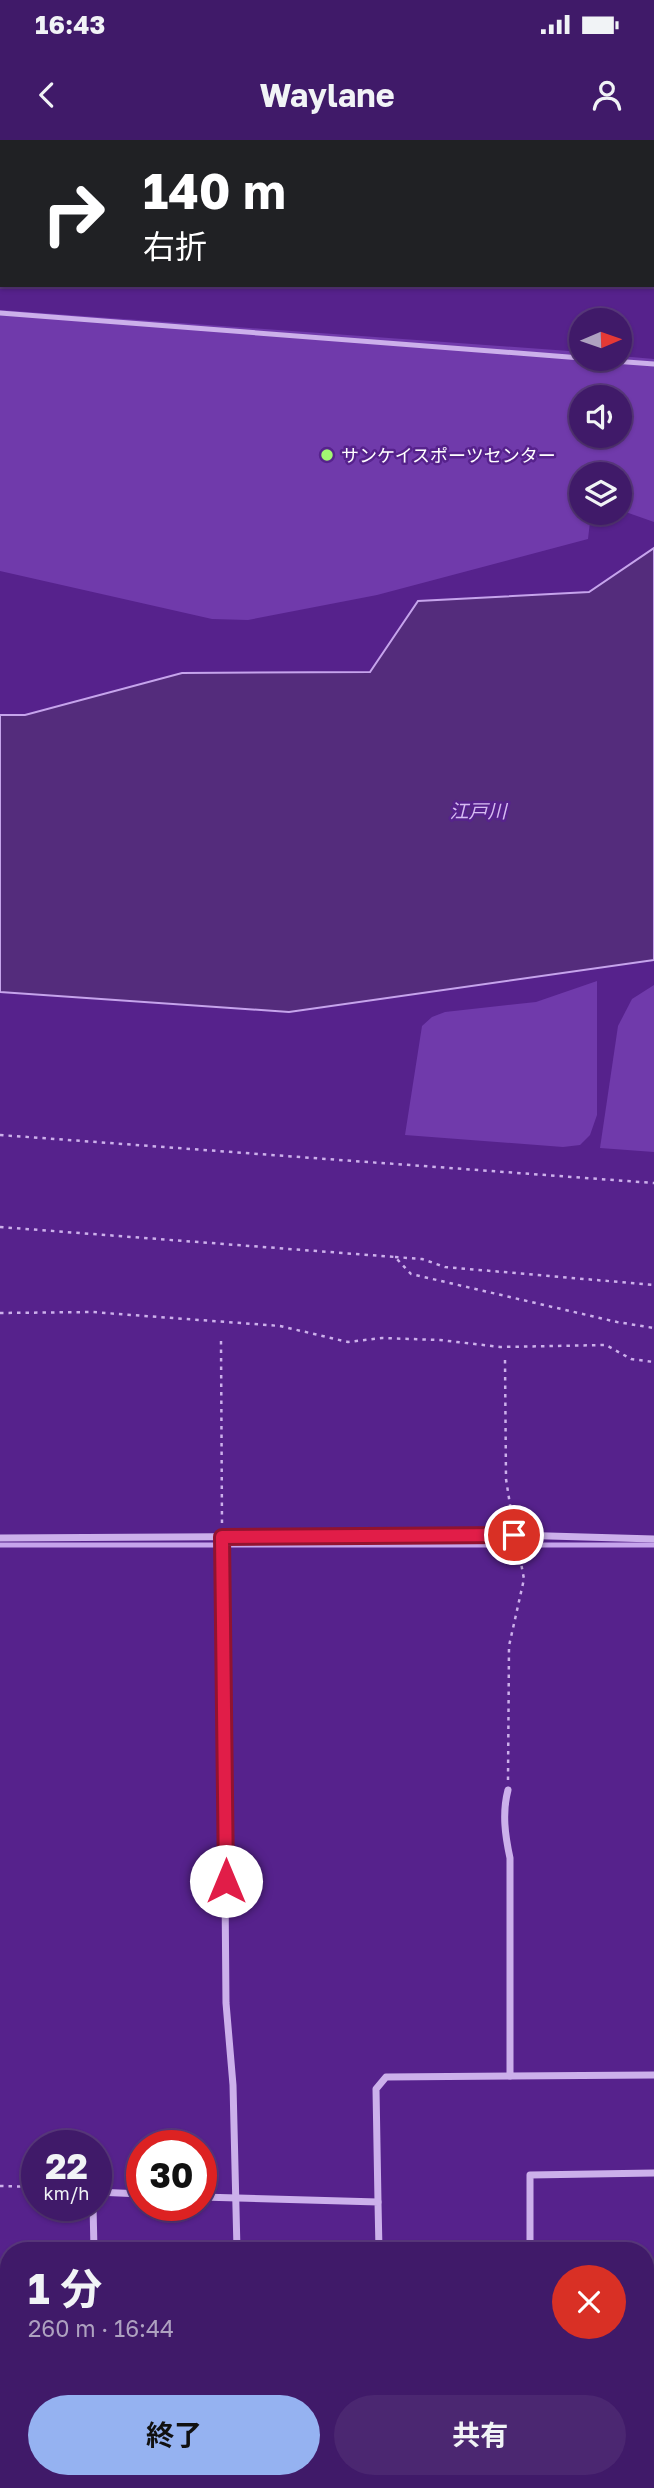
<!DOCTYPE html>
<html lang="ja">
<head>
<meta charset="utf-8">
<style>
	body { margin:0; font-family:"Golos Text","Noto Sans JP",sans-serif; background:#4b2771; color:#f1f3f6; height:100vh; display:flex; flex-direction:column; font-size:26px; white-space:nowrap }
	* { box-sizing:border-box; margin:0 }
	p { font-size:23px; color:#aea1c0 }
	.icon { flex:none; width:38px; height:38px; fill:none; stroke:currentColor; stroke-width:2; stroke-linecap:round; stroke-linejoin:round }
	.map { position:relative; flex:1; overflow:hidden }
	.drawer { position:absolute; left:0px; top:2102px; width:654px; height:247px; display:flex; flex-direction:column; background:#401a69; border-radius:28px 28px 0 0; box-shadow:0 2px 5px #0004,0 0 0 2px #59387d }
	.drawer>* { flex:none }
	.banner { position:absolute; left:0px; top:0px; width:654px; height:147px; box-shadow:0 2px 5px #0004,0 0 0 2px #59387d; background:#202124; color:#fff; overflow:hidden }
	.needle { width:46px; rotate:88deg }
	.fabs { position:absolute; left:569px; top:168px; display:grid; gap:14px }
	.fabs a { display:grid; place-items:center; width:63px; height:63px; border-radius:50%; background:#401a69; box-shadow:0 2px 5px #0004,0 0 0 2px #59387d; font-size:35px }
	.speed { position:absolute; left:21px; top:1990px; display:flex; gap:14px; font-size:35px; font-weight:700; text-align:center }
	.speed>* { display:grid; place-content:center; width:91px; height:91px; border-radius:50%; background:#401a69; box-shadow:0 2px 5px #0004,0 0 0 2px #59387d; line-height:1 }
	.speed small { font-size:18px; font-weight:400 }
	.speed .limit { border:10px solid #d22; background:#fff; color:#111 }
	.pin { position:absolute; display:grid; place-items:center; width:60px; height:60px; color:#fff; margin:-30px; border:4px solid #fff; border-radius:50%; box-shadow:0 2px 7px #0007 }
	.me { position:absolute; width:77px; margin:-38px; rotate:0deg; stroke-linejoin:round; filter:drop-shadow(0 0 5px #0008) }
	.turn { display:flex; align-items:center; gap:24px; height:147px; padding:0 28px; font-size:32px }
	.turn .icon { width:91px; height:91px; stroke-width:2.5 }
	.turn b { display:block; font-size:49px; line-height:60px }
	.round { display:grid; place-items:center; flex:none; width:74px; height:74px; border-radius:37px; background:#4b2771 }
	.headline { display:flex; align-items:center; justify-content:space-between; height:119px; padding:0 28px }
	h1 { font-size:42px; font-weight:700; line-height:52px }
	.cta { display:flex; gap:14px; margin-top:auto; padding:14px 28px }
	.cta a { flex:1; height:80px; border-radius:42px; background:#95b2f1; color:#111; font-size:28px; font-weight:700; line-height:80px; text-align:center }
	.cta a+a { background:#4b2771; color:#f1f3f6 }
	.status { display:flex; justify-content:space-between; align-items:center; height:49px; padding:0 35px; background:#401a69; direction:ltr }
	.status svg { height:19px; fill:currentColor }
	header { display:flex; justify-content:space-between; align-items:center; height:91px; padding:0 28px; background:#401a69; font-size:32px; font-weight:700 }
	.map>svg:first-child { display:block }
	.green { fill:#703aab; fill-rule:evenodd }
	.water { fill:#542c7c; stroke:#c6a4ec; stroke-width:2 }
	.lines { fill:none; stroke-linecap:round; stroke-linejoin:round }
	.stream { stroke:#c6a4ec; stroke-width:5 }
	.path { stroke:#ccb0eb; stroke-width:2.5; stroke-dasharray:3.5 5; stroke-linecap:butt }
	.service { stroke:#ccb0eb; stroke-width:5 }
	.minor { stroke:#ccb0eb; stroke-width:7 }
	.primary { stroke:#faf5fe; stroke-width:18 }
	.route-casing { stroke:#92132f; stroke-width:18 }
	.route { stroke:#e11d48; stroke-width:12 }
	.poi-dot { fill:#a2f772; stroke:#56228c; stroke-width:2.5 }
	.labels { text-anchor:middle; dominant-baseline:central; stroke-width:5; stroke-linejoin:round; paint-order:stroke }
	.poi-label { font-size:18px; fill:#fff; stroke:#56228c; text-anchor:start }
	.water-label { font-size:19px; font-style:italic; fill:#d6bcf2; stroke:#56228c }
</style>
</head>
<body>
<div class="status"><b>16:43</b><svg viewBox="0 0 49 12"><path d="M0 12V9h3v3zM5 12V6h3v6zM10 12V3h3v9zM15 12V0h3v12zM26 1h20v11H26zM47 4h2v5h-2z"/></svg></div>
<header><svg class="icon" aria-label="back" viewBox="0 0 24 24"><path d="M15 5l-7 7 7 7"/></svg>Waylane<svg class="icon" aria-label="person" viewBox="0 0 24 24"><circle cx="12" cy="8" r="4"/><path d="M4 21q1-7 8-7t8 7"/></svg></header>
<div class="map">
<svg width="654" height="2348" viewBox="0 0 654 2348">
	<rect width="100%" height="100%" fill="#56228c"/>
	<g class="green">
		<path d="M0 170 569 211 581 212V219H620V216L654 219V382L620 370V334H581V373H591L588 399 377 455 248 480 212 479 0 431ZM581 257H620V296H581Z"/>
		<path d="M597 841V975L590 995 580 1005 563 1007 405 995 422 886 432 877 445 872 536 862Z"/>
		<path d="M654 845V1012L600 1008 618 886 632 859Z"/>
	</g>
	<path class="water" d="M654 408V820L289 872 0 852V575H25L182 533 370 532 418 461 589 452Z"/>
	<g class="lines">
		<path class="stream" d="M0 1405H654"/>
		<g class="path">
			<path d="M0 54 2 55"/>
			<path d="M653 92H654"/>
			<path d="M0 995 654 1043"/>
			<path d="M0 1087 395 1117 411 1134 617 1182 654 1188"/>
			<path d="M395 1117 422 1119 445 1127 654 1145"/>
			<path d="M0 1173 92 1172 280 1186 348 1202 382 1198 440 1200 500 1207 606 1205 631 1219 654 1222"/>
			<path d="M221 1201 222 1386"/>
			<path d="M505 1220 506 1339 513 1384"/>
			<path d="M508 1640 509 1506 524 1439 518 1407"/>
			<path d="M0 2046 37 2047"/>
			<path d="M651 2144 653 2235"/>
		</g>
		<g class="service">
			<path d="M0 173 581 218"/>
			<path d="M586 219 654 224"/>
		</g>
		<g class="minor">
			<path d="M399 0 427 2"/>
			<path d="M653 18H654"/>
			<path d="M222 1397 226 1863 233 1945 237 2110"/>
			<path d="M0 1398 514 1395 654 1399"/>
			<path d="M508 1650C502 1673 505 1695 510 1718V1936L654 1935"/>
			<path d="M96 2052 142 2054"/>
			<path d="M201 2057 378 2062 379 2110"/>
			<path d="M378 2062 376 1949 386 1937 510 1936"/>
			<path d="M93 2065 94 2110"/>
			<path d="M530 2110V2035L654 2033"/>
			<path d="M646 2132H654"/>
			<path d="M237 2340 238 2348"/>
		</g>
		<g class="primary">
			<path d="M646 2263H654"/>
			<path d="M0 2268H9"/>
		</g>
	</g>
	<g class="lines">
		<g class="route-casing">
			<path id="route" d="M226 1741 222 1397 514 1395"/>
		</g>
		<use href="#route" class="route"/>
	</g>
	<circle class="poi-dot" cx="327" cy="315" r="7"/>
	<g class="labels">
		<g class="poi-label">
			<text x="341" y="315">サンケイスポーツセンター</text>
		</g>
		<g class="water-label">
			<text x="478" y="670">江戸川</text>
		</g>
	</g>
</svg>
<div class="fabs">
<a><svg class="needle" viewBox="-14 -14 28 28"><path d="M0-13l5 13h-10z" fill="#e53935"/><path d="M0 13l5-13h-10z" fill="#aea1c0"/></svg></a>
<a><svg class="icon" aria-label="sound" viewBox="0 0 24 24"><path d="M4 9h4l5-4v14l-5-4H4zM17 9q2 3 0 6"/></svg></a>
<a><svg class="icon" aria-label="layers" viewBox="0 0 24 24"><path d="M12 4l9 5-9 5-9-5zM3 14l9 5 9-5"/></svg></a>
</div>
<div class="speed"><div>22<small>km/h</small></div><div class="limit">30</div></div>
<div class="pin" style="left:514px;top:1395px;background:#d93025"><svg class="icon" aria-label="arrive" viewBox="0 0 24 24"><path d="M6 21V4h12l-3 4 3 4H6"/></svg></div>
<svg class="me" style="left:226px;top:1741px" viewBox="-20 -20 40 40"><circle r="19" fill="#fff"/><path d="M0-13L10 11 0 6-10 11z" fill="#e11d48"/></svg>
<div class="banner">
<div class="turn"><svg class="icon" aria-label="right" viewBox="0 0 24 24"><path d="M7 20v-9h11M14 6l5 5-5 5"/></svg><div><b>140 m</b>右折</div></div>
</div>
<section class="drawer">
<div class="headline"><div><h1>1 分</h1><p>260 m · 16:44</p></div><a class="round" style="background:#d93025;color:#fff"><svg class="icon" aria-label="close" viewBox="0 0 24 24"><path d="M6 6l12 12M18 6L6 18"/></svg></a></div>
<div class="cta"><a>終了</a><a>共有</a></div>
</section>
</div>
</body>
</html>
